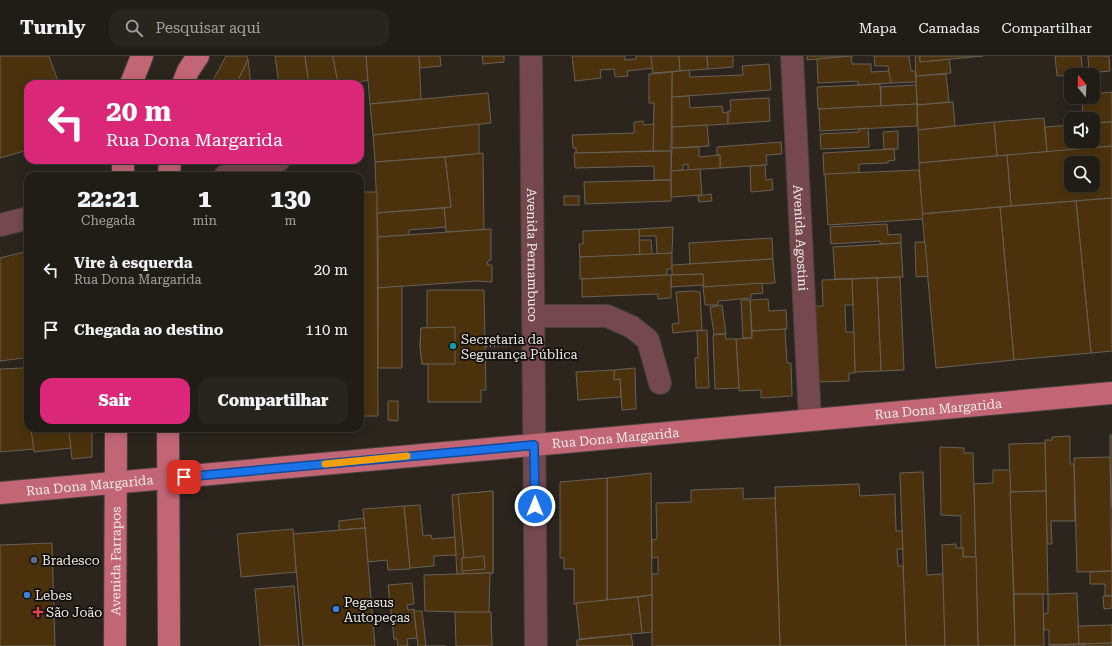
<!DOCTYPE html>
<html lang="pt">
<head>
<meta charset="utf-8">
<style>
	body { margin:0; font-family:"Roboto Serif",serif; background:#28251f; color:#f1f3f6; height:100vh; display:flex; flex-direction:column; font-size:15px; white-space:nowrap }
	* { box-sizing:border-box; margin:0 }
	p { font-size:13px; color:#a2a1a1 }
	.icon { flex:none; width:22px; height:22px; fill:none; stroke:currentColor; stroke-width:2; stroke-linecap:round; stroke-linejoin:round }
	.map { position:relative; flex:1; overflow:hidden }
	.details { position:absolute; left:24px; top:116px; width:340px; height:260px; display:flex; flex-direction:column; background:#201c16; border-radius:12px; box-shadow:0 2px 10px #0003,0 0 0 1px #3d3a35 }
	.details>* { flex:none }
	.hud { position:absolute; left:24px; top:24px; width:340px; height:84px; border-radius:12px; box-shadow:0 2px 10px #0003,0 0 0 1px #3d3a35; background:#db2777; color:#fff; overflow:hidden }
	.needle { width:26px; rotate:341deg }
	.controls { position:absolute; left:1064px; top:12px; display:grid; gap:8px }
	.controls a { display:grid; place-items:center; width:36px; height:36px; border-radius:8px; background:#201c16; box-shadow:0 2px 10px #0003,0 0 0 1px #3d3a35; font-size:20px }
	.pin { position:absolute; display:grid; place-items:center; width:34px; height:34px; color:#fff; margin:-17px; border-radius:8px; box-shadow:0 2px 6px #0006 }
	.me { position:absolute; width:44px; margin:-22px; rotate:0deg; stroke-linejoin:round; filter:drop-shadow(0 0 3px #0008) }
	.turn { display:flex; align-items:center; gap:14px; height:84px; padding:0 16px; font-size:18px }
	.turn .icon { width:52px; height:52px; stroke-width:2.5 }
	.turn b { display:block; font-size:28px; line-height:34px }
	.eta { display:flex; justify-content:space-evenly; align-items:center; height:68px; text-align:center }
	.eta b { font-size:24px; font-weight:800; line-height:28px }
	.action { display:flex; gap:8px; margin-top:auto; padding:8px 16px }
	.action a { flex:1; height:46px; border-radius:12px; background:#db2777; color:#fff; font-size:16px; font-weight:800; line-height:46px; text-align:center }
	.action a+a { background:#28251f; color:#f1f3f6 }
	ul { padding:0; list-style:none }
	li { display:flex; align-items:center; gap:12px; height:60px; padding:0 16px }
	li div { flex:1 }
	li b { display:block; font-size:15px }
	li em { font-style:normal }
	header { display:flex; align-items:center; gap:24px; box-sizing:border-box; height:56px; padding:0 20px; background:#201c16; border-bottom:1px solid #3d3a35 }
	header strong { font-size:19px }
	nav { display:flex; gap:22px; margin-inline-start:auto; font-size:14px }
	.search { width:280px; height:36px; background:#28251f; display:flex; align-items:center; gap:10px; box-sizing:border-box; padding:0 14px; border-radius:12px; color:#a2a1a1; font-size:15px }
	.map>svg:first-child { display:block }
	.building { fill:#4b320d; stroke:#686159; fill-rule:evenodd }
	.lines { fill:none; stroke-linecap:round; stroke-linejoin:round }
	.minor-casing { stroke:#46413a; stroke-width:24 }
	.major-casing { stroke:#46413a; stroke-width:24 }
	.path { stroke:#8f8a84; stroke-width:2.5; stroke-dasharray:1 3; stroke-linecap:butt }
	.minor { stroke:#75484f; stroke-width:22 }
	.major { stroke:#c26676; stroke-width:22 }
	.route-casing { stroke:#114b97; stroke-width:10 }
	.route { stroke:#1a73e8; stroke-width:7 }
	.slow { stroke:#f59e0b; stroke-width:7 }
	.culture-dot { fill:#0f9aa8; stroke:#120f0c; stroke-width:1.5 }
	.service-dot { fill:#5c6f8a; stroke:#120f0c; stroke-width:1.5 }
	.shop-dot { fill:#3f7fe0; stroke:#120f0c; stroke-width:1.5 }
	.health-dot { fill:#e0444e; stroke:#120f0c; stroke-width:1.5 }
	.labels { text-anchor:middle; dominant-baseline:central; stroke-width:3.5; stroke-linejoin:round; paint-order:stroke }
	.street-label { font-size:13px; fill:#efebe6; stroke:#120f0c }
	.poi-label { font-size:13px; fill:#efebe6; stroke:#120f0c; text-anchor:start }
</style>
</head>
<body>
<header>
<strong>Turnly</strong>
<div class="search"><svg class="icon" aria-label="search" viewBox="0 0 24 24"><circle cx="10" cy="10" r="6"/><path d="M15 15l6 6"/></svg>Pesquisar aqui</div>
<nav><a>Mapa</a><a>Camadas</a><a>Compartilhar</a></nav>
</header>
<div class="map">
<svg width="1112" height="590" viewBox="0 0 1112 590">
	<rect width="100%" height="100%" fill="#2b251e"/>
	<g class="building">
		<path d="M0 0H49L59 28H28V94L0 102Z"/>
		<path d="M226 0H247L248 4 236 28H211Z"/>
		<path d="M275 0H305L309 28H279Z"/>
		<path d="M305 0H333L338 28H309Z"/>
		<path d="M333 0H366L368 24 352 28H338Z"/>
		<path d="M366 0H419L421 43 370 48Z"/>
		<path d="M419 0H440L441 10 420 12Z"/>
		<path d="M482 0H504V6L483 8Z"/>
		<path d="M572 0H625V4L636 3V0H651L653 12 627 15 628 20 615 21 614 13 600 14 601 22 575 25Z"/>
		<path d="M651 0H679L680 15 653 17Z"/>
		<path d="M679 0H707L708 13 680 15Z"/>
		<path d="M707 0H733V11L708 13Z"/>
		<path d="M807 0H853L807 4Z"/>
		<path d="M851 0 852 8H871V16L890 15 891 27 858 29V25L818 27 817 3Z"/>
		<path d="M874 0H909L911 15H915L916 26 891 27 888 10H875Z"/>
		<path d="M915 0H920V6L949 3 951 17 916 20Z"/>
		<path d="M920 0H983L920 6Z"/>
		<path d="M1055 0H1081L1083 18 1057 20Z"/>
		<path d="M1088 0H1109L1110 15 1089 17Z"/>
		<path d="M248 4 251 28H254H236Z"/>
		<path d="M769 8 771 34 672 41V16L689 14 690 21 743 19 742 10Z"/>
		<path d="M672 16 671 95H653L654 47H649V18Z"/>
		<path d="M946 18 949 46 917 49 916 20Z"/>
		<path d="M880 28 881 50 818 53 817 31Z"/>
		<path d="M916 29 917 48 881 50V31Z"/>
		<path d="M1112 36V66L1093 67V63H1083L1082 41H1093V38Z"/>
		<path d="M488 37 491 67 373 79 370 48Z"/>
		<path d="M689 40 690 52 722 50 723 57 728 56V68L672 71V41Z"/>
		<path d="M769 42 770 65 728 68V55H731L730 44Z"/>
		<path d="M953 46 955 70 918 74 917 49Z"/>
		<path d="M917 48V70L820 75 819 53Z"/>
		<path d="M1044 62 1047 96 997 100 994 66Z"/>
		<path d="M643 65 644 69 654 68 653 95 576 97V92H573L572 79 634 77V66Z"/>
		<path d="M994 66 997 100 919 107 918 74Z"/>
		<path d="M1112 66V90L1047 96 1045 71 1071 69V85H1093V67Z"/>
		<path d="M479 68V98L375 106 373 79Z"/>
		<path d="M707 69 709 90 672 92V71Z"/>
		<path d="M868 72 869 91 821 93 820 78 859 76V73Z"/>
		<path d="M898 75V93H884L883 76Z"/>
		<path d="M781 86 782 98 766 99 767 109 720 112V99H717V91Z"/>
		<path d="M1112 90V142L1011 150 1007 99ZM1071 107H1093V129H1071Z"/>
		<path d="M699 91V101L720 99V112L688 114V108L683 109V114L671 115 672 92Z"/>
		<path d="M894 93 895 104 888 105V107L859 108V117L824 119 823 97Z"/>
		<path d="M671 95V124H654V110L575 112 574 97Z"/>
		<path d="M483 97 484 174 446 176 444 152 451 151 445 101Z"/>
		<path d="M1007 99 1011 150 922 158 919 107Z"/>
		<path d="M445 101 451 151 377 157 375 106Z"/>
		<path d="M765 109 766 124 772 123 773 134 751 136 750 110Z"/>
		<path d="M700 113 702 139 671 141V115Z"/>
		<path d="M919 114 923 163 828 169 825 118Z"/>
		<path d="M671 124V145L585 148 584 126Z"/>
		<path d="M360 136H377L378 360H360Z"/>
		<path d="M711 138 712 145 699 146 698 140Z"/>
		<rect x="564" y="140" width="15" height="9"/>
		<path d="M1112 142V295L1091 297 1076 145Z"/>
		<path d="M1076 145 1091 297 1014 304 1000 151Z"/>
		<path d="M1000 151 1014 304 936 312 922 158Z"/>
		<path d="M444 152 446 171 409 174V179L378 181 377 157Z"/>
		<path d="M887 168 888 179 901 178V187L880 188V185L831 188 830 171Z"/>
		<path d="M673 171 672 197 657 198 656 180H639V173Z"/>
		<path d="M491 173V204L488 205 487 209H492V226L477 225 378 232V181Z"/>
		<path d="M639 173 640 199 580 201 579 188H583V175Z"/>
		<path d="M772 182 773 203 690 208 689 187Z"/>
		<path d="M639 184H651L652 198 640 199Z"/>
		<path d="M915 186H925L928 220 916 221Z"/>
		<path d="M901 187 903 221 835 223 833 191Z"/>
		<path d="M28 195V311L25 312 24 302 0 305V202Z"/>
		<path d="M672 197V213H667V219L580 223V201Z"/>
		<path d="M773 203 775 227 703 231V218L672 219V209Z"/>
		<path d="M703 218 704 229 671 231V219Z"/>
		<path d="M667 219H671V242L658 243V238L582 241V223Z"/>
		<path d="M900 221 904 314 881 315 877 222Z"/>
		<path d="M877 222 881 315 855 316 852 223Z"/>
		<path d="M852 223 853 249H845L846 276H854L855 317H849V325L815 326 812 250H823L822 224Z"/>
		<path d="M762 227 763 237 751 238V242L718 245V249H705L703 231Z"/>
		<path d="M402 230V312H378V232Z"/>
		<path d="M427 234H484L486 334H481V346H428V308H422L420 290 421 272H427Z"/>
		<path d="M693 235 700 236 702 274 673 277 672 268 679 267 676 236Z"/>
		<path d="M768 243 769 255 786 254 787 273 752 275 750 244Z"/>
		<path d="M741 244H750L752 282H743Z"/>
		<path d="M722 249 726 278H714L710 251Z"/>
		<path d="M455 271V308H422L420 290 421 272Z"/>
		<path d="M785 273 787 307H791L792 340 761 342V334L739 335 736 283 752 282V275Z"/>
		<path d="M707 274 709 332H696L695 302H698L697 275Z"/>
		<path d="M725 278 726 283H736L739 332 715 333 713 279Z"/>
		<path d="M28 311V346L24 312Z"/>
		<path d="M24 312 28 346V372H31L34 393 0 396V313Z"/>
		<path d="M635 312 636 353 622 354 620 323 614 324V314Z"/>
		<path d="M614 314V324L620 323 621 341 578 344 576 316Z"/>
		<path d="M388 345H398V365L388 364Z"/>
		<path d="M31 372H69L71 392 34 396Z"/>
		<path d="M72 372H92V401L72 403 69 374Z"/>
		<path d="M1110 379H1112V452L1110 401Z"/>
		<path d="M1070 380V408H1074L1075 465H1051L1052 488H1047L1045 384H1052V381Z"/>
		<path d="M1045 387 1046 435 1010 436 1009 388Z"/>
		<path d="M940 391 964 392V397H973L976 501H963V492H961V460L941 459Z"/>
		<path d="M1110 401 1112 515 1077 516 1074 402Z"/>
		<path d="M993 414H1010L1015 590H978L974 428 993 427Z"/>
		<path d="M923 416 927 519 943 518 945 590H906L900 417Z"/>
		<path d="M651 417 652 539 607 544V422Z"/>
		<path d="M607 422V544L574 548V513H564V502H560V426Z"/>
		<path d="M859 428 860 440 895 438 896 475H902L903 493H897L898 510H903L906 590H780L775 431Z"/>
		<path d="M743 432V443L775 442 780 590H652V518H658V501L652 502V484L657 483 656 447 691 446V434Z"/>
		<path d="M493 435V517L457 518 452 439Z"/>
		<path d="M493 435V517L463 518 462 502H464L458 438Z"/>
		<path d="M1046 435 1048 538H1014L1010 436Z"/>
		<path d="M420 449 423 480 431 479 432 483 455 481 456 499 434 500V510L410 512 404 450Z"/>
		<path d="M404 450 410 513 388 514 387 504 368 506 363 453Z"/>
		<path d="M364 462 365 472 339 474V465Z"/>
		<path d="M365 472 375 590H303L293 478Z"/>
		<path d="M293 473 296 516 241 521 237 478Z"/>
		<path d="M52 487 55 590H0V489Z"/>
		<path d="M956 488V492H963V501H976L978 590H945L942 489Z"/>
		<path d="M484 500 485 513 462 515V502Z"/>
		<path d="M1112 515V540H1105V528H1090V516Z"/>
		<path d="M490 517 489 557 425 555 424 519Z"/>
		<path d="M412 527 414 548 407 549 408 554 414 553 417 582 407 583 408 590H398L397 583H394L388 529Z"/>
		<path d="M294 530 299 590H260L255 533Z"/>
		<path d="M1077 537 1079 588 1049 589V574H1044L1043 558 1048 557V538Z"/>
		<path d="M1014 538H1043L1044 590H1015Z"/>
		<path d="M652 539V576L642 577 638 541Z"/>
		<path d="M1103 540H1112V552L1104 553Z"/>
		<path d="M638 541 642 577 580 583 576 547Z"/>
		<path d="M414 555H422L426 590H446H418Z"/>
		<path d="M455 556H491L492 590H456Z"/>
		<path d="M1112 569V587L1079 588 1078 570Z"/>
		<path d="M631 578 633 590H577V584Z"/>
		<path d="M1112 587V590H1083V588Z"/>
		<path d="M1083 588V590H1049V589Z"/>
	</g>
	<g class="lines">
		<g class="minor-casing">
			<g id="minor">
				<path id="s1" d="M531 0 536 590"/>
				<path id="s2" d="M792 0 810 364"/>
				<path d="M225 120 279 104"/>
				<path d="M0 169 28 162"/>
				<path d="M533 260H607L632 271 648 284 660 327"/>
			</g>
		</g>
		<g class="major-casing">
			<g id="major">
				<path d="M131 28 142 0"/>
				<path d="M183 28 188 15 198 0"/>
				<path d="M123 120V104"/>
				<path d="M169 120 170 104"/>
				<path d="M168 372 169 590"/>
				<path id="s3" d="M0 437 1112 337"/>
				<path id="s4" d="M115 590 116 372"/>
			</g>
		</g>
		<path class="path" d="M486 290 511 289"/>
		<use href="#minor" class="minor"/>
		<use href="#major" class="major"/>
	</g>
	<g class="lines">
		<g class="route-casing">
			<path id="route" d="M184 421 534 389 535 450"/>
		</g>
		<use href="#route" class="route"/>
		<path class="slow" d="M325 408 407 400"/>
	</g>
	<circle class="culture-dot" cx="453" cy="290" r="4"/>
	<circle class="service-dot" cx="34" cy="504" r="4"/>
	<g class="shop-dot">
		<circle cx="27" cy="539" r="4"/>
		<circle cx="336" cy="553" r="4"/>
	</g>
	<path class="health-dot" d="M36 550h4v4h4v4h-4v4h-4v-4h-4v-4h4z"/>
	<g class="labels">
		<g class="street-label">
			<text stroke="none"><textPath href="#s2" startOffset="182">Avenida Agostini</textPath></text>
			<text stroke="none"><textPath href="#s1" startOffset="199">Avenida Pernambuco</textPath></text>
			<text stroke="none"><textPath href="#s3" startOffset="942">Rua Dona Margarida</textPath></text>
			<text stroke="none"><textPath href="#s3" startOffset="618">Rua Dona Margarida</textPath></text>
			<text stroke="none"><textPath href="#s3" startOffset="90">Rua Dona Margarida</textPath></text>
			<text stroke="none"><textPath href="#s4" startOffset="85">Avenida Farrapos</textPath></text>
		</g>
		<g class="poi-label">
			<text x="461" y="283">Secretaria da<tspan x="461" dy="15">Segurança Pública</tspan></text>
			<text x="42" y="504">Bradesco</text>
			<text x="35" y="539">Lebes</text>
			<text x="344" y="546">Pegasus<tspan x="344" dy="15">Autopeças</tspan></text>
			<text x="46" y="556">São João</text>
		</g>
	</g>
</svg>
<div class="controls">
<a><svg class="needle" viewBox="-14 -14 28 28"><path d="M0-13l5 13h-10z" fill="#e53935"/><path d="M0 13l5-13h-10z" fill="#a2a1a1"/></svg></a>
<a><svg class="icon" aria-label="sound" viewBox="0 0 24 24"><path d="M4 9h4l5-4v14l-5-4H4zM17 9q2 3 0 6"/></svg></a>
<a><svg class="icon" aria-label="search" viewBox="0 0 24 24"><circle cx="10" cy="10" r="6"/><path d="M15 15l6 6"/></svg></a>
</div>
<div class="pin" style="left:184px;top:421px;background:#d93025"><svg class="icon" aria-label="arrive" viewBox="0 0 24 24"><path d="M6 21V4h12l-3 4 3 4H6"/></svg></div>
<svg class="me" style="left:535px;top:450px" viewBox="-20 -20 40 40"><circle r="17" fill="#1a73e8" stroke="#fff" stroke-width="3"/><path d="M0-11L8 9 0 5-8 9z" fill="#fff"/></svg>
<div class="hud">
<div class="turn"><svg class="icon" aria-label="left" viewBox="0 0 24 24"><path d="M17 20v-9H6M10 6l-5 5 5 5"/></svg><div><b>20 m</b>Rua Dona Margarida</div></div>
</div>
<section class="details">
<div class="eta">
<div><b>22:21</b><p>Chegada</p></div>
<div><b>1</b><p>min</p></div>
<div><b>130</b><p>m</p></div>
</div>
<ul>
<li><svg class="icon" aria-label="left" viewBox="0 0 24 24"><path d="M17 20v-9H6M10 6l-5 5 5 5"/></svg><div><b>Vire à esquerda</b><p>Rua Dona Margarida</p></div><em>20 m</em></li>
<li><svg class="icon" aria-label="arrive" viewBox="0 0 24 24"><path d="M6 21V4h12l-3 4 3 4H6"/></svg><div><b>Chegada ao destino</b></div><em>110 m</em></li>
</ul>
<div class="action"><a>Sair</a><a>Compartilhar</a></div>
</section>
</div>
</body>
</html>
